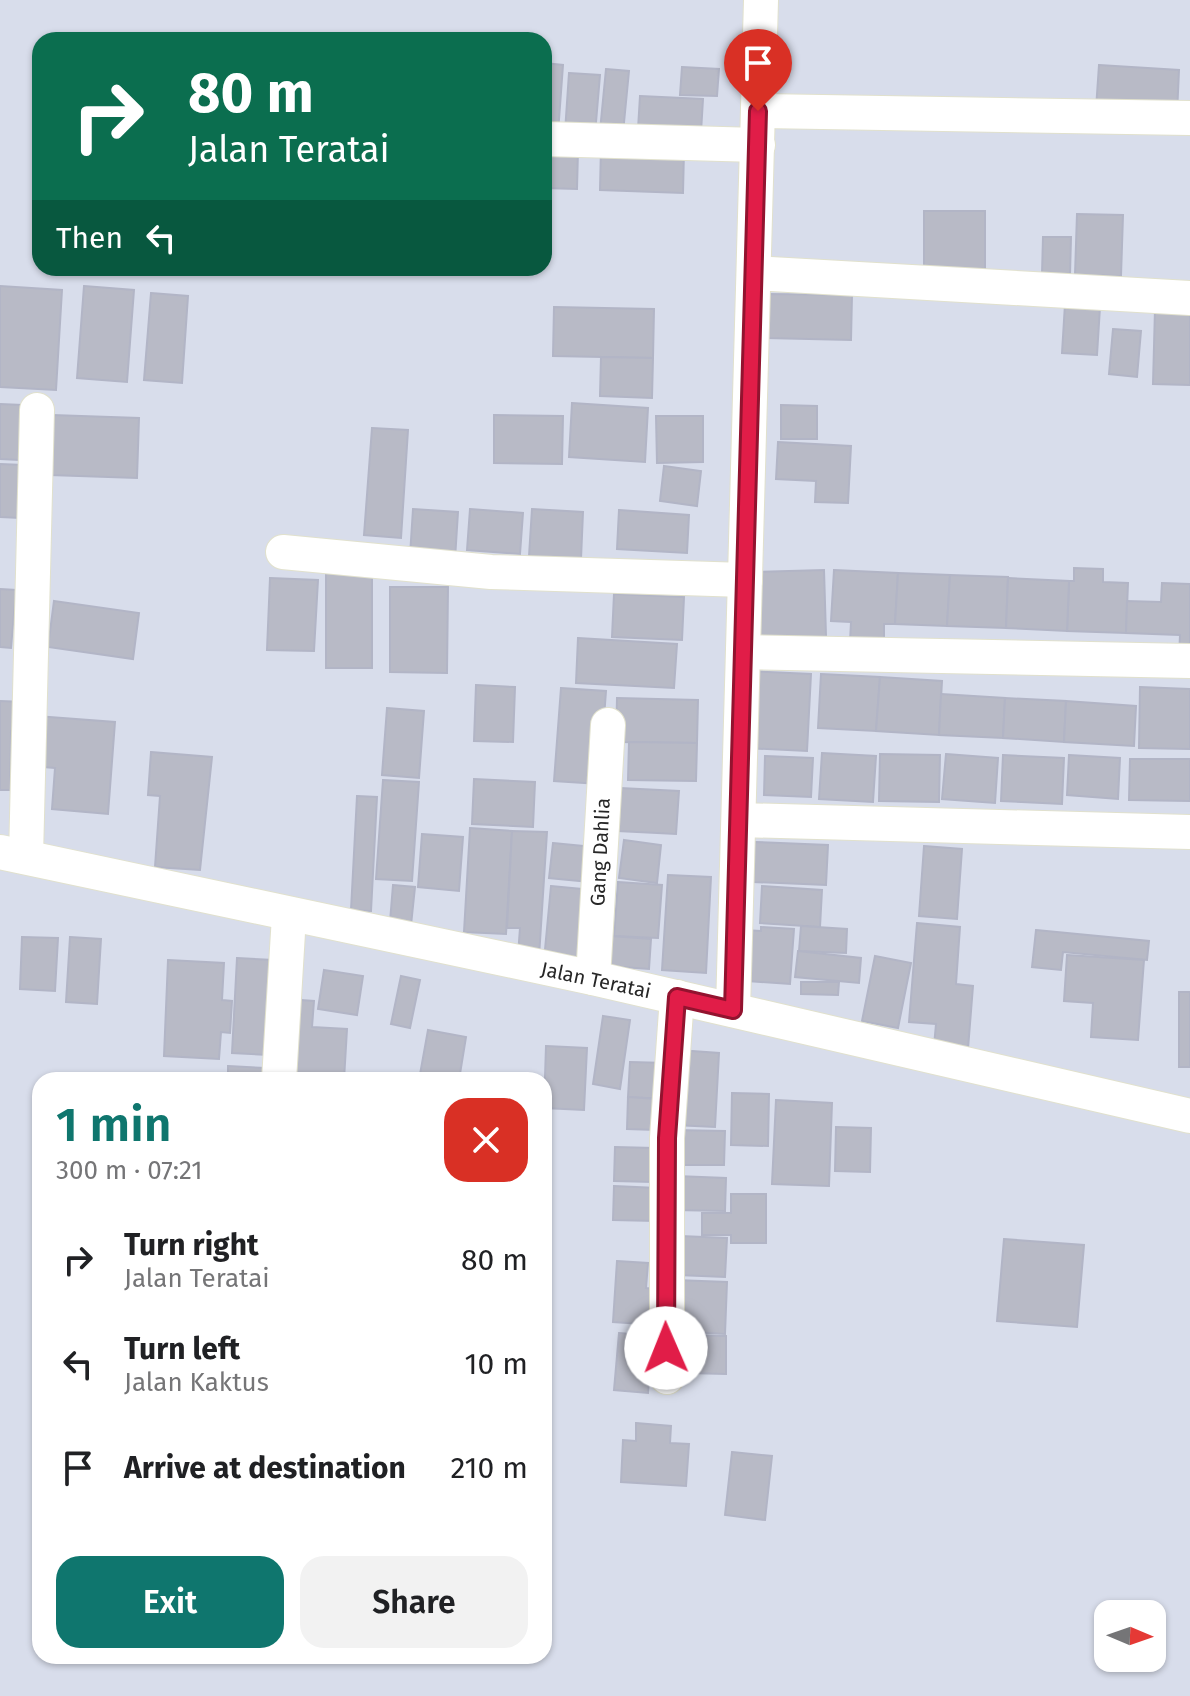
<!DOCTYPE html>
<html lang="en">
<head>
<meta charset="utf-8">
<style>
	body { margin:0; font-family:"Fira Sans",sans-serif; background:#f2f2f2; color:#202124; height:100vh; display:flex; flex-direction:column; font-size:30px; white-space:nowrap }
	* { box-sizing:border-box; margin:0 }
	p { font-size:26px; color:#757577 }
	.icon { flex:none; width:44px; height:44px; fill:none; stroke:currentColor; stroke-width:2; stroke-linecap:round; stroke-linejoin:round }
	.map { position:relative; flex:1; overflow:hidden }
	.side { position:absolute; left:32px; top:1072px; width:520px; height:592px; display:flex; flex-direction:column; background:#fff; border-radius:24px; box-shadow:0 2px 6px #0004 }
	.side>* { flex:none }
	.top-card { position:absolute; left:32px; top:32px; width:520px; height:244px; border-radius:24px; box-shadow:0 2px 6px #0004; background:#0b6e4f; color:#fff; overflow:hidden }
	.needle { width:52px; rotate:92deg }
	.buttons { position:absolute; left:1094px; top:1600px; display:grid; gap:16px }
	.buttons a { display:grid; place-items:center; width:72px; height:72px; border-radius:16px; background:#fff; box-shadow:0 2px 6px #0004; font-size:40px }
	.pin { position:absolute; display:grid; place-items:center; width:68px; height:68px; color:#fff; margin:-82px -34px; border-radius:50% 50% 50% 0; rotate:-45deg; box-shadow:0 0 8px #0007 }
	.pin .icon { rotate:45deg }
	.me { position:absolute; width:88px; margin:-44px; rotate:359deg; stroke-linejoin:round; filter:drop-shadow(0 0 6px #0008) }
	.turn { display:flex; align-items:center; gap:28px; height:168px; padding:0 24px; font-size:36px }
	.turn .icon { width:104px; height:104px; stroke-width:2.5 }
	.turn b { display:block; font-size:56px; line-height:68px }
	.then { display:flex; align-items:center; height:76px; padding:0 24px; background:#0003; gap:16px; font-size:30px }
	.round { display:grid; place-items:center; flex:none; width:84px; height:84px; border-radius:24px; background:#f2f2f2 }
	.headline { display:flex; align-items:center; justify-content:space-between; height:136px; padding:0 24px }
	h1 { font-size:48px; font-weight:600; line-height:60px; color:#0f766e }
	.action { display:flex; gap:16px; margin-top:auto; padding:16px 24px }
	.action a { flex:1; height:92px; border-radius:24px; background:#0f766e; color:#fff; font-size:32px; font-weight:600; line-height:92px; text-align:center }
	.action a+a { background:#f2f2f2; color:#202124 }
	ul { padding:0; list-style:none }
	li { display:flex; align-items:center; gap:24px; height:104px; padding:0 24px }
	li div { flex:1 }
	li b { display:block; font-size:30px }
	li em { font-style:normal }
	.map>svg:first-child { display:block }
	.building { fill:#b8bac6; stroke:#b2b5c6; stroke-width:2 }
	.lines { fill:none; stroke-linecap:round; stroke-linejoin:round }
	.minor-casing { stroke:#e1e1cd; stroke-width:36 }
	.minor { stroke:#fff; stroke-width:34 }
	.route-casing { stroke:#92132f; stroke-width:20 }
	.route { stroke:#e11d48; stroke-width:14 }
	.labels { text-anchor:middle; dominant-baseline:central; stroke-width:6; stroke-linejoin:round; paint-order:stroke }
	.street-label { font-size:20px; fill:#272727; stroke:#fff }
</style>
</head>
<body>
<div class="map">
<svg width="1190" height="1696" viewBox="0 0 1190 1696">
	<rect width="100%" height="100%" fill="#d8ddeb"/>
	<g class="building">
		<path d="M544 63 563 65 558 133 544 131Z"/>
		<path d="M1099 65 1179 70 1177 114 1096 109Z"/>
		<path d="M682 67 719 69 717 96 680 95Z"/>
		<path d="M606 69 629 71 623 133 600 131Z"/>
		<path d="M569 73 600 75 595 134 565 132Z"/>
		<path d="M640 96 703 99 701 132 638 129Z"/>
		<path d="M601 147 684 150 683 193 600 190Z"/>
		<path d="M544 149 578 150 577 189 544 188Z"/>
		<rect x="924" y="211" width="61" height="62"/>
		<path d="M1077 214 1123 215 1121 276 1075 275Z"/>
		<path d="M1043 237H1071L1070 275 1042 274Z"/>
		<path d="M0 286 62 290 56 390 0 387Z"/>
		<path d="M84 286 134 290 127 382 77 378Z"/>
		<path d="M151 293 188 296 182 383 144 380Z"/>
		<path d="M767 294 852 295 851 340 766 338Z"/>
		<path d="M1065 304 1100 307 1097 355 1062 353Z"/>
		<path d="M554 307 654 309 653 358 553 356Z"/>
		<path d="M1155 309 1190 310V385L1153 384Z"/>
		<path d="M1113 329 1141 331 1137 377 1109 374Z"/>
		<path d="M601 357 653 358 652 398 600 396Z"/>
		<path d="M572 403 648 408 645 462 569 457Z"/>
		<path d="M0 404 22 405 19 460 0 459Z"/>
		<path d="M781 405 817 406V439H781Z"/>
		<path d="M52 415 139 418 137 478 50 475Z"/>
		<path d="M494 415 563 416 562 464 494 463Z"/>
		<path d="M656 416H703V462L657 463Z"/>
		<path d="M372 428 408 430 401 538 364 535Z"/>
		<path d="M778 442 851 446 848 503 815 502 816 481 776 479Z"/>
		<path d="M0 464 23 465 20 518 0 517Z"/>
		<path d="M664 466 701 471 697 506 660 501Z"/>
		<path d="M413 509 458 512 455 559 410 556Z"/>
		<path d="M470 509 523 513 520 554 467 550Z"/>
		<path d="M532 509 583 512 581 559 529 556Z"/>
		<path d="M619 510 689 515 687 553 617 549Z"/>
		<path d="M1074 568 1103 569V582L1128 583 1126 633 1067 631 1069 581H1074Z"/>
		<path d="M824 570 826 636 752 638 751 572Z"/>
		<path d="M834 570 898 573 895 624H884V643L850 642 851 622 831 621Z"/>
		<rect x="326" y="572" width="46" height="96"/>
		<path d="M898 573 950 575 947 626 895 624Z"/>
		<path d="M950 575 1008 577 1006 628 947 626Z"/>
		<path d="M270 578 318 580 314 651 267 650Z"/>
		<path d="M1008 578 1069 581 1067 631 1006 628Z"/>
		<path d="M1162 583 1190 584V658H1179L1180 635 1126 633 1127 601 1161 602Z"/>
		<path d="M390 587H448L447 673 390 672Z"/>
		<path d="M0 589 16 590 11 648 0 647Z"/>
		<path d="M614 594 684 597 682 640 612 637Z"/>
		<path d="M54 601 139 613 133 659 48 647Z"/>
		<path d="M578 638 677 644 674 688 576 683Z"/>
		<path d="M748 671 811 674 807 751 744 748Z"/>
		<path d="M821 674 880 677 876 731 818 728Z"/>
		<path d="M880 677 942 681 939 735 876 731Z"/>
		<path d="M476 685 515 687 513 742 474 741Z"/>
		<path d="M1140 687 1190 689V749L1139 748Z"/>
		<path d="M561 688 606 691 599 784 554 781Z"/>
		<path d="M941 694 1005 698 1003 738 939 735Z"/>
		<path d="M617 698 698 700 697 743 616 742Z"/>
		<path d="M1005 698 1066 701 1064 742 1003 738Z"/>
		<path d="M0 701 24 702V731H11L10 790H0Z"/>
		<path d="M1066 701 1136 706 1134 746 1064 742Z"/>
		<path d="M387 708 424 711 419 778 382 775Z"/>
		<path d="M36 716 115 722 108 814 52 809 55 768 32 766Z"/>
		<path d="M629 742 697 743 696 781 628 780Z"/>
		<path d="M151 752 212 757 200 870 155 867 160 796 148 795Z"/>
		<path d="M822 753 876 756 873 802 819 799Z"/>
		<path d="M880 754 940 755 939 802 879 801Z"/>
		<path d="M946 754 998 758 995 803 942 799Z"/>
		<path d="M1003 755 1064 758 1062 804 1001 801Z"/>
		<path d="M1069 755 1120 758 1118 799 1067 795Z"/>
		<path d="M765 756 813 758 811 797 764 795Z"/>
		<path d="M1130 759H1190V801L1129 800Z"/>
		<path d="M474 779 535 782 533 827 472 824Z"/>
		<path d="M383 780 419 782 412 881 376 879Z"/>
		<path d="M620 788 679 791 676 834 618 831Z"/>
		<path d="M357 796 377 797 371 911 351 910Z"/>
		<path d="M470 828 512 831 506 934 464 932Z"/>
		<path d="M512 831 547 832 539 957 518 955 520 928H507Z"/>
		<path d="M422 834 463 837 459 891 418 887Z"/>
		<path d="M624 840 661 845 657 883 619 878Z"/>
		<path d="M755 842 828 845 826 885 753 882Z"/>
		<path d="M553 843 593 847 589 882 549 878Z"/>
		<path d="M924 846 962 849 957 919 919 916Z"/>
		<path d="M668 875 711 877 706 973 662 970Z"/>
		<path d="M618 882 662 885 658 938 614 936Z"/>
		<path d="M393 885 415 887 411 925 390 922Z"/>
		<path d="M551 886 592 890 585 964 544 960Z"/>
		<path d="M762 886 822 890 820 927 760 923Z"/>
		<path d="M917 923 960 927 956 984 973 986 968 1049 934 1046 936 1024 909 1022Z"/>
		<path d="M801 926 847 929 846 953 799 951Z"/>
		<path d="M761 927 794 929 790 984 748 981 745 930 761 931Z"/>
		<path d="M1036 930 1149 941 1147 960 1063 952 1061 970 1032 967Z"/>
		<path d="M611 936 651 939 649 969 609 966Z"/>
		<path d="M22 937 58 938 55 991 20 989Z"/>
		<path d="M70 937 101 939 97 1004 66 1002Z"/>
		<path d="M798 951 861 958 859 983 795 977Z"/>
		<path d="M1067 955 1144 960 1138 1040 1091 1037 1093 1003 1064 1001Z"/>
		<path d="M875 956 911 963 898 1028 862 1021Z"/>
		<path d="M237 958 273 960 268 1055 232 1053Z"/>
		<path d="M168 960 224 963 222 1000 232 1001 230 1033 221 1032 219 1059 164 1056Z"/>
		<path d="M324 970 363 976 357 1015 318 1009Z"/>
		<path d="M401 976 420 980 410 1028 391 1024Z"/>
		<path d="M801 982H839L838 995 801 994Z"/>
		<rect x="1179" y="992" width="11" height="75"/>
		<path d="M286 999 314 1001 312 1027 347 1029 344 1080H281Z"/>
		<path d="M603 1016 630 1020 620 1089 593 1084Z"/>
		<path d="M428 1030 466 1037 459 1080H419Z"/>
		<path d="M546 1046 587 1048 584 1110 544 1108Z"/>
		<path d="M678 1050 719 1053 715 1127 674 1125Z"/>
		<path d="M630 1062 666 1063 664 1099 628 1097Z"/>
		<path d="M228 1066 265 1068V1080H228Z"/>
		<path d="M732 1093 769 1094 768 1146 731 1145Z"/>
		<path d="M628 1097 658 1099 656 1130 627 1129Z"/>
		<path d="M776 1100 832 1103 829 1186 772 1184Z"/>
		<path d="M836 1127 871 1128 870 1172 835 1171Z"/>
		<path d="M672 1130 725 1131 724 1165H672Z"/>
		<path d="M615 1147 654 1148 653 1182 614 1181Z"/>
		<path d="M676 1176 726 1178 725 1211 675 1210Z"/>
		<path d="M614 1186 657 1188 656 1221 613 1220Z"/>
		<path d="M731 1194H766V1243H731V1235H702V1213H731Z"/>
		<path d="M680 1236 727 1238 725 1277 678 1275Z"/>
		<path d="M1004 1239 1084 1245 1077 1327 997 1321Z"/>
		<path d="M617 1261 648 1263 646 1288 659 1289 657 1325 613 1322Z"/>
		<path d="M675 1280 727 1282 725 1334 673 1331Z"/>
		<path d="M619 1333 652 1336 648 1393 614 1390Z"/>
		<path d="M688 1335 726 1336V1374L687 1373Z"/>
		<path d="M636 1423 671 1426 670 1443 689 1444 686 1486 621 1482 623 1440 636 1441Z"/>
		<path d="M732 1452 772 1456 765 1520 725 1515Z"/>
	</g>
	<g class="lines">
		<g class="minor-casing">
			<g id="minor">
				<path d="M758 111 1190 118"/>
				<path d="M544 139 758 145"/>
				<path d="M754 273 1190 298"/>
				<path d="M283 552 491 572 745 580"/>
				<path d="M743 652 1190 661"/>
				<path d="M739 820 1190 832"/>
				<path d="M0 852 593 978 1190 1116"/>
				<path d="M26 857 37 410"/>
				<path d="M593 978 608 725"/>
				<path d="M733 1010 761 0"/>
				<path d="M279 1080 289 916"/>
				<path d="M667 1377V1138L677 997"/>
			</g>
		</g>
		<use href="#minor" class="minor"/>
	</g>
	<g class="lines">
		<g class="route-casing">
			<path id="route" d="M666 1348 667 1138 677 997 733 1010 758 111"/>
		</g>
		<use href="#route" class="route"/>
	</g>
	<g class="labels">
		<g class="street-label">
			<text transform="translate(600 852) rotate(-87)">Gang Dahlia</text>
			<text transform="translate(596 980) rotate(12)">Jalan Teratai</text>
		</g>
	</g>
</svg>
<div class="buttons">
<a><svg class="needle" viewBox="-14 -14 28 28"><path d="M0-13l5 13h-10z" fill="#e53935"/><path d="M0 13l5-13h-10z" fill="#757577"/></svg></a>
</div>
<div class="pin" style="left:758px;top:111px;background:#d93025"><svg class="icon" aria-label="arrive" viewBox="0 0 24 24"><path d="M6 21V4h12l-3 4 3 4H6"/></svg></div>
<svg class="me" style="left:666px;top:1348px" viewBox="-20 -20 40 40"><circle r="19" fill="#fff"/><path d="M0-13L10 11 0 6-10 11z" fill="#e11d48"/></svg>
<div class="top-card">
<div class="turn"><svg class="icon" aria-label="right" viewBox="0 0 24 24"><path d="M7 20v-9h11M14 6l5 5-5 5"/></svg><div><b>80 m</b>Jalan Teratai</div></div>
<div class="then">Then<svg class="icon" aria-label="left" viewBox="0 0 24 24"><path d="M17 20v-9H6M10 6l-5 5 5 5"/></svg></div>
</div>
<section class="side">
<div class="headline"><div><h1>1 min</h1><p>300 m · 07:21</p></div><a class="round" style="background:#d93025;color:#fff"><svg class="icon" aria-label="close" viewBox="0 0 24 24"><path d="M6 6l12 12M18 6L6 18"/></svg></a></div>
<ul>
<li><svg class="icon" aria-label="right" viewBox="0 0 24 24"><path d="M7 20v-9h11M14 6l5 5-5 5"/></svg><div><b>Turn right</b><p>Jalan Teratai</p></div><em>80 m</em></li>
<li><svg class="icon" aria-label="left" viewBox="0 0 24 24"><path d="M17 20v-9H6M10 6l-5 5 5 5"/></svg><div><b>Turn left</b><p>Jalan Kaktus</p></div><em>10 m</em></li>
<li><svg class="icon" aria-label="arrive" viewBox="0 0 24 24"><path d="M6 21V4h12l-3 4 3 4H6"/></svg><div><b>Arrive at destination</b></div><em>210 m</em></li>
</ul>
<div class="action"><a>Exit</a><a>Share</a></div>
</section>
</div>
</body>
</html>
